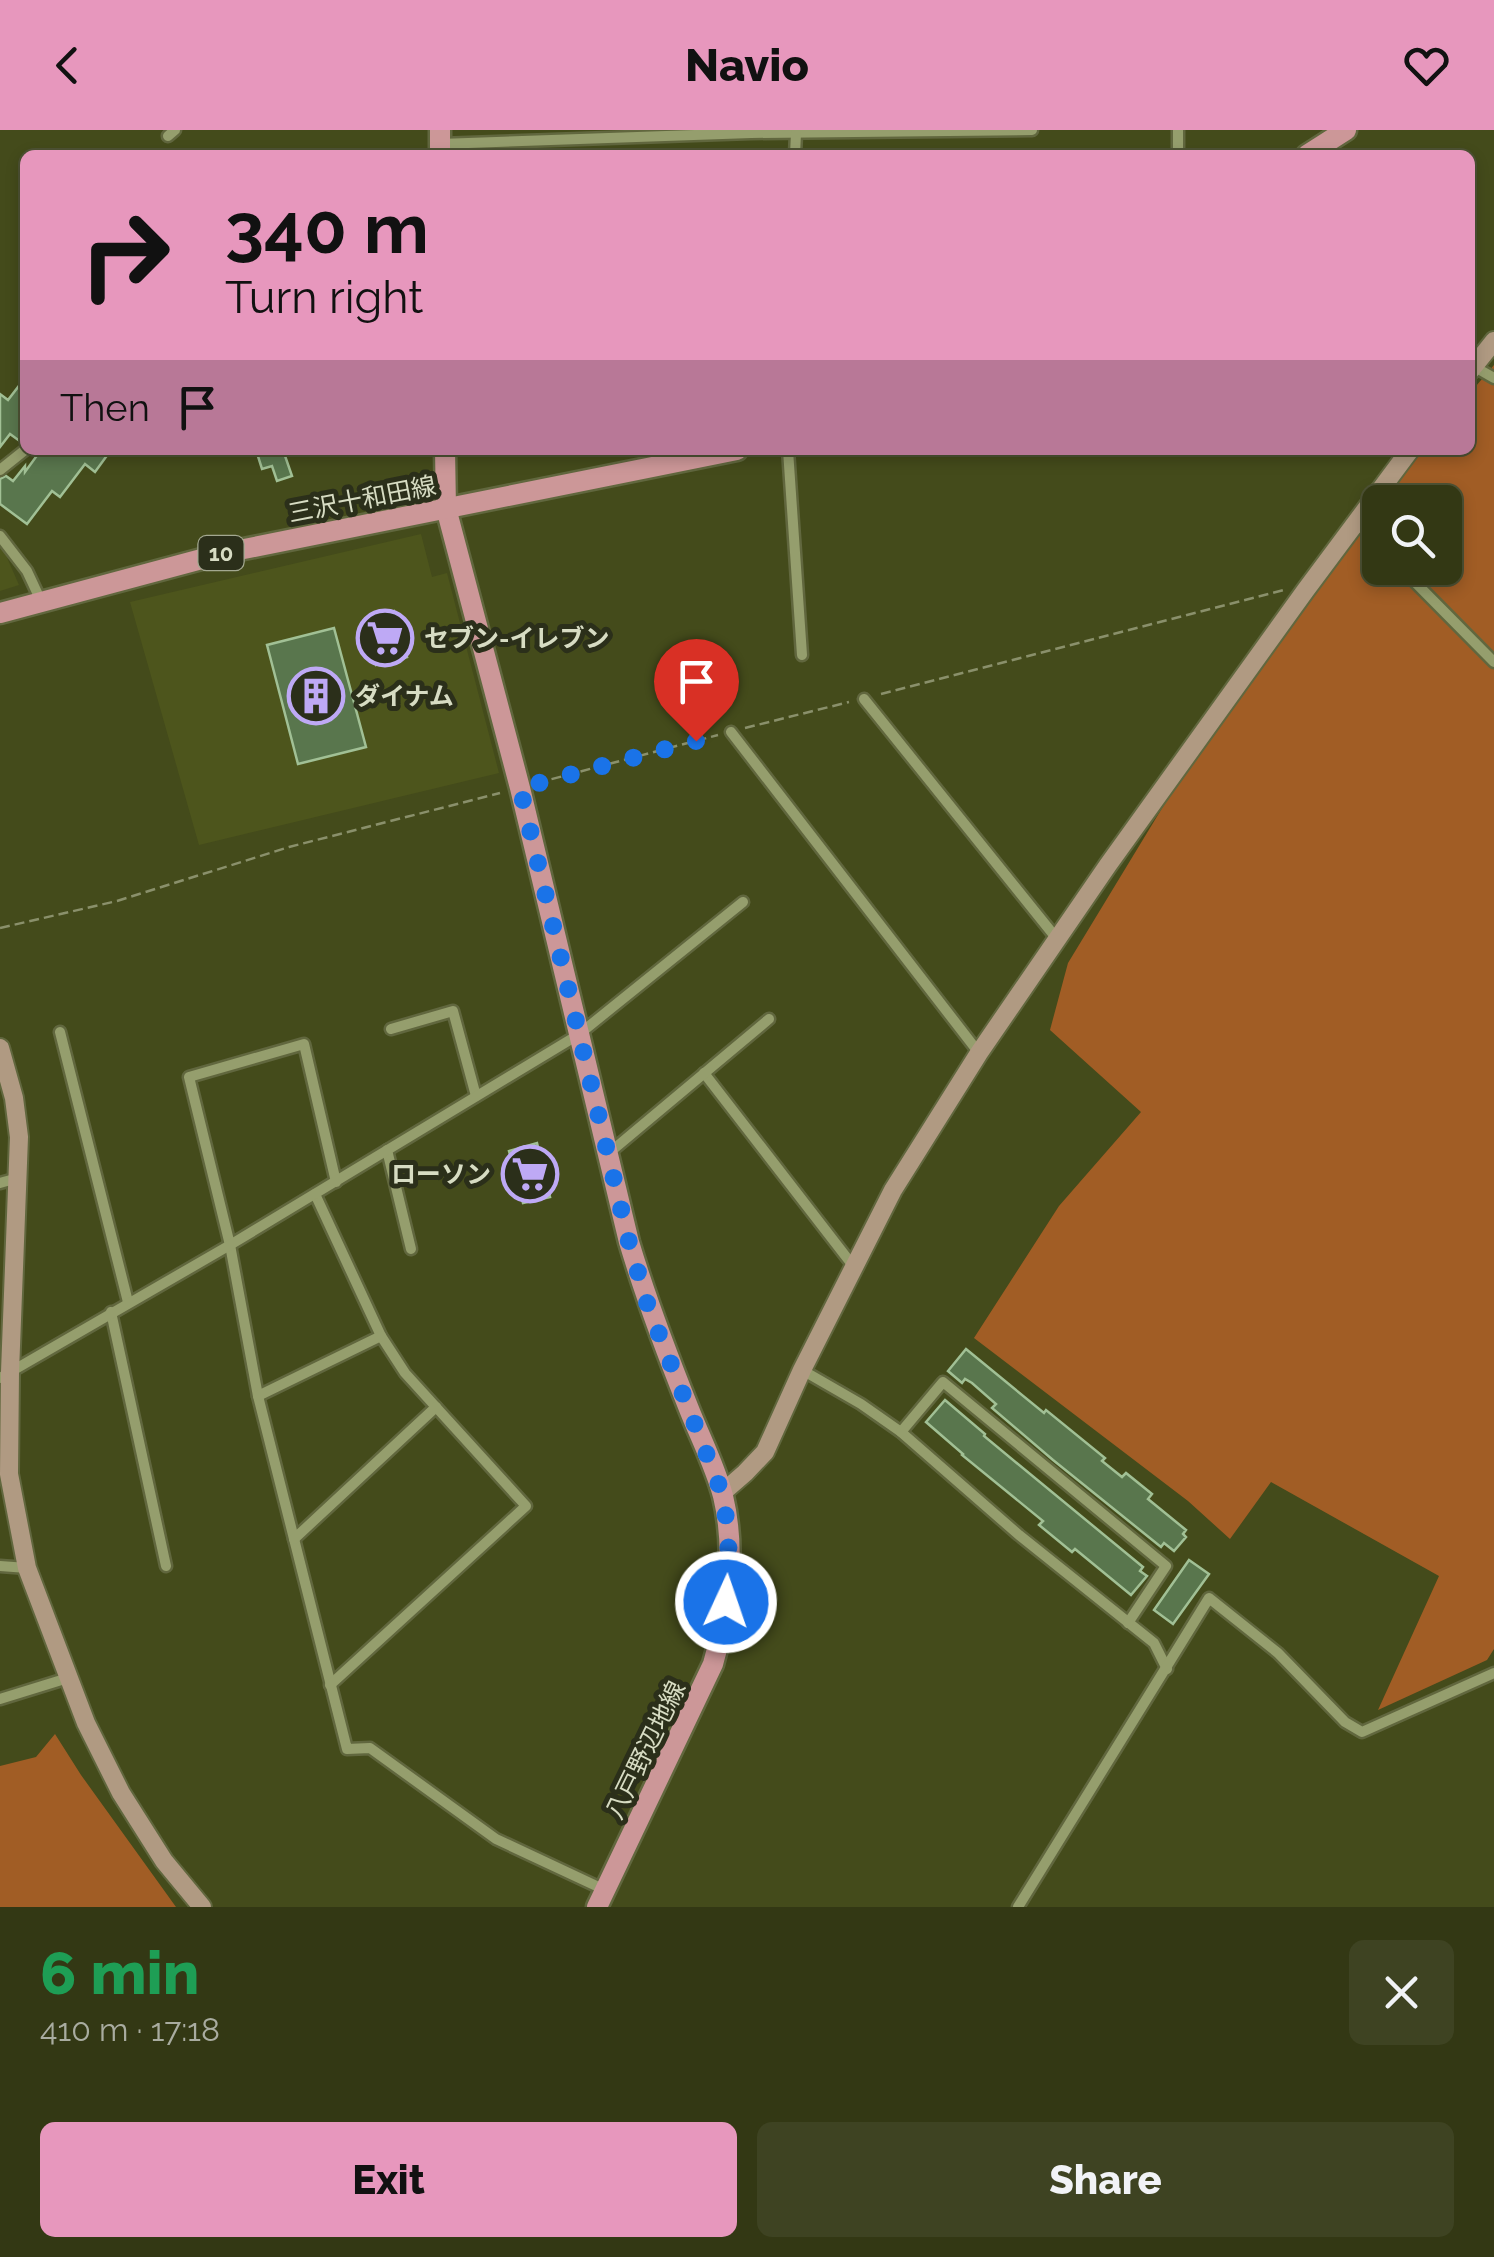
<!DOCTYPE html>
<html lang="en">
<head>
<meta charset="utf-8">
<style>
	body { margin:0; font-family:Raleway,"Noto Sans JP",sans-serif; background:#3e4322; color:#f1f3f6; height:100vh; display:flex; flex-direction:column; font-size:38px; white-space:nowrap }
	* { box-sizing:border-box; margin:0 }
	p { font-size:32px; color:#a9aca0 }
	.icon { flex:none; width:55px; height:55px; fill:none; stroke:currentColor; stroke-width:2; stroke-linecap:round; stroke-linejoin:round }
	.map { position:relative; height:1777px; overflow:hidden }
	.sheet { display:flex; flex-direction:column; background:#333814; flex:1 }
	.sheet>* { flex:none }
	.banner { position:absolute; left:20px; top:20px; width:1455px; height:305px; border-radius:15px; box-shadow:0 5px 15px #0003,0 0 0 2px #4e5234; background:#e797bd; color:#111; overflow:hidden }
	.fabs { position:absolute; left:1362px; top:355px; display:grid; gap:20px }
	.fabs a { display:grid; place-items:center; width:100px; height:100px; border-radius:15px; background:#333814; box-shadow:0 5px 15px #0003,0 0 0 2px #4e5234; font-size:50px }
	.pin { position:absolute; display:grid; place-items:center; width:85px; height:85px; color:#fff; margin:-102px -42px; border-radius:50% 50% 50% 0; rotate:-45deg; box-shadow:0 0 10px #0007 }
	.pin .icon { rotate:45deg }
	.me { position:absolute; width:110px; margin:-55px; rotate:3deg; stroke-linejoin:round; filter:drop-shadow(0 0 8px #0008) }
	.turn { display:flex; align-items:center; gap:35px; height:210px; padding:0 40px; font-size:45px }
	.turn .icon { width:130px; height:130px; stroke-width:2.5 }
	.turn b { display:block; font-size:70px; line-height:85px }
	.then { display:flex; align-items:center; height:95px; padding:0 40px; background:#0003; gap:20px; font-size:38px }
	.round { display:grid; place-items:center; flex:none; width:105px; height:105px; border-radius:15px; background:#3e4322 }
	.head { display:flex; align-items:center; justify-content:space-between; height:170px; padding:0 40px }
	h1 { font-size:60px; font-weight:800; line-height:75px; color:#1e9e55 }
	.primary-button { display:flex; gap:20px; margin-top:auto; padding:20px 40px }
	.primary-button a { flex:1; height:115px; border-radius:15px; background:#e797bd; color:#111; font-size:40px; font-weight:800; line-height:115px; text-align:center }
	.primary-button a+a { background:#3e4322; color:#f1f3f6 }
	header { display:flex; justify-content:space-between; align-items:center; height:130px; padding:0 40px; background:#e797bd; color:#111; font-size:45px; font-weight:800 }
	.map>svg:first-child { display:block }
	.built { fill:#4d551c }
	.green { fill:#a15d25; fill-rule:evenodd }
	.building { fill:#59764d; stroke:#a1c095; stroke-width:2.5 }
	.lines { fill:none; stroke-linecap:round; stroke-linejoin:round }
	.street-casing { stroke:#61673e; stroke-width:15 }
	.secondary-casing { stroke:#61673e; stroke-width:22 }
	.primary-casing { stroke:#61673e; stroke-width:25 }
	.path { stroke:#8a906b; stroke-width:2.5; stroke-dasharray:10 5; stroke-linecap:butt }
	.street { stroke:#959e6d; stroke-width:10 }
	.secondary { stroke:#b09a82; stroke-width:18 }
	.primary { stroke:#cc9798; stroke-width:20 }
	.route { stroke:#1a73e8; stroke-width:18; stroke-dasharray:0 32.4 }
	.labels { text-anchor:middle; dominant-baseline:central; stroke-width:10; stroke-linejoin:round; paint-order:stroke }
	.shield { fill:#2b2f1a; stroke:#a3a890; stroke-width:2.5 }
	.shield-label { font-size:22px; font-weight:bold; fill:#d7dcc3 }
	.street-label { font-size:25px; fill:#d7dcc3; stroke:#2b2f1a }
	.poi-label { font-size:25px; font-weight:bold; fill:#d7dcc3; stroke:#2b2f1a; text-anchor:start }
</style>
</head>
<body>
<header><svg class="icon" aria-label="back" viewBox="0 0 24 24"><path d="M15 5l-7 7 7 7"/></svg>Navio<svg class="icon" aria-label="heart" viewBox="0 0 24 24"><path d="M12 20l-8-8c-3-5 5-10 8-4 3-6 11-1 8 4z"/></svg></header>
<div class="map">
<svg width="1494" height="1777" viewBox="0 0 1494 1777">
	<rect width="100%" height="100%" fill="#444b1b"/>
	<g class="built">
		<path d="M421 404 432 447 447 443 499 643 199 715 130 472Z"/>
		<path d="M0 417 5 423 19 455 0 461Z"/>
	</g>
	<g class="green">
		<path d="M1494 235V1519L1487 1530 1378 1580 1439 1446 1271 1352 1230 1409 1188 1371 974 1208 1059 1076 1141 982 1050 900 1068 833 1184 642 1391 354 1421 320H1470V263ZM1380 372H1445V438H1380Z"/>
		<path d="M55 1604 81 1645 176 1777H0V1636L36 1627Z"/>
	</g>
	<g class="building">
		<path d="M25 248V311L21 312 10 304 0 317V264L8 270Z"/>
		<path d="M41 320H111L95 342 85 334 60 367 52 361 27 394 0 374V349L6 346 13 351 25 336V342Z"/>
		<path d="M256 320H283L292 346 277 351 272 336 262 339Z"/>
		<path d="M394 481 407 527 376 535 364 490Z"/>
		<path d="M334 498 366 617 298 634 267 515Z"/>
		<path d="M537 1013 550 1067 523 1073 509 1021Z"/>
		<path d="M966 1219 1044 1283 1046 1280 1105 1328 1102 1331 1122 1347 1126 1343 1152 1364 1148 1369 1186 1400 1183 1404 1186 1407 1174 1421 1164 1413 1161 1417 1053 1330 992 1278 996 1274 972 1253 965 1249 962 1253 948 1241Z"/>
		<path d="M945 1270 985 1304 984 1306 1143 1437 1140 1441 1147 1446 1131 1465 1075 1419 1072 1422 1039 1395 1043 1391 962 1325 963 1324 926 1292Z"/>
		<path d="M1189 1430 1209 1444 1173 1494 1154 1480Z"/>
	</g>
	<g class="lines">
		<g class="street-casing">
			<g id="street">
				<path d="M168 6 175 0"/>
				<path d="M440 14 751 3 1032 0"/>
				<path d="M795 25 796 3"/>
				<path d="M1178 25V0"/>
				<path d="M1473 236 1494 248"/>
				<path d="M788 320 802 525"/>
				<path d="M0 340 25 320"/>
				<path d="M1356 392 1380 416"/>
				<path d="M0 406 27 441 41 471"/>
				<path d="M1401 438 1494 532"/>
				<path d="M864 569 1057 809"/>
				<path d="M731 602 979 923"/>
				<path d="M391 899 453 881 476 966"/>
				<path d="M60 902 128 1172"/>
				<path d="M704 943 854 1137"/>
				<path d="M387 1020 411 1119"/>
				<path d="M609 1023 769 889"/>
				<path d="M336 1052 304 914 189 947 230 1115 258 1266 347 1619 370 1618 496 1709 605 1760"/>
				<path d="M0 1053 18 1048"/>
				<path d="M315 1064 381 1206 405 1243 526 1376 330 1555"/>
				<path d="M111 1182 166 1436"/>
				<path d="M802 1240 861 1274 901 1302 1019 1405 1154 1513 1167 1539"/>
				<path d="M0 1248 230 1115 578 905 743 772"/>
				<path d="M258 1266 381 1206"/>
				<path d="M901 1302 943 1252 1166 1436 1128 1493"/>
				<path d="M294 1409 436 1277"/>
				<path d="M0 1436 27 1438"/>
				<path d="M0 1569 68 1548"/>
				<path d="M1018 1777 1209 1468 1278 1523 1345 1592 1362 1602 1494 1543"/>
			</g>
		</g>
		<g class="secondary-casing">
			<g id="secondary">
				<path d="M1470 241 1494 211"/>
				<path d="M0 918 14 968 19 1007 10 1242 9 1344 27 1438 86 1593 121 1663 164 1731 202 1777"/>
				<path d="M722 1363 745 1343 765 1322 802 1240 893 1060 979 923 1108 735 1305 461 1410 320"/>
			</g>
		</g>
		<g class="primary-casing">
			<g id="primary">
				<path d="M440 0V25"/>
				<path d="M1307 25 1346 0"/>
				<path d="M445 320 446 378 520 658 629 1112C646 1169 667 1224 689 1279 700 1307 715 1336 723 1366 736 1420 728 1481 713 1534L597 1777"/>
				<path d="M0 483 224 423 737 320"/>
			</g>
		</g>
		<g class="path">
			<path d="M881 564 1284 460"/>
			<path d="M745 598 849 572"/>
			<path d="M537 653 718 605"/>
			<path d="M0 798 117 771 289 717 500 663"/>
		</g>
		<use href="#street" class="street"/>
		<use href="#secondary" class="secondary"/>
		<use href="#primary" class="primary"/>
	</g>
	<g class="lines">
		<path class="route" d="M696 611 520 658 629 1112 648 1176 722 1363 728 1400 729 1442 726 1472"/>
	</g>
	<defs>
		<g id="supermarket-ring" transform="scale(2.875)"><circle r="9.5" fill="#2b2f1a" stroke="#bea9f5" stroke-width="1.5"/><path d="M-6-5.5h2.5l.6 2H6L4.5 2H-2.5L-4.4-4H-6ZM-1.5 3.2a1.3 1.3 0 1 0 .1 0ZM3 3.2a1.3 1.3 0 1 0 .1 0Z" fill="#bea9f5"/></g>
		<g id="building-ring" transform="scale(2.875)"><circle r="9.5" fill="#2b2f1a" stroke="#bea9f5" stroke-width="1.5"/><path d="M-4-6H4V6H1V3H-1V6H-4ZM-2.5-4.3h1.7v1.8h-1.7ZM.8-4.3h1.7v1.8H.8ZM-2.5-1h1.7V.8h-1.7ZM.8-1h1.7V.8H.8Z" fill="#bea9f5"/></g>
	</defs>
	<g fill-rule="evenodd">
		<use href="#supermarket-ring" x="385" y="508"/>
		<use href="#building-ring" x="316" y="566"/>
		<use href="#supermarket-ring" x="530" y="1044"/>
	</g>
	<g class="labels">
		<rect class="shield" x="198.5" y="406" width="45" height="34" rx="8"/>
		<g class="shield-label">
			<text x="221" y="423">10</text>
		</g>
		<g class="street-label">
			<text transform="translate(362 369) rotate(-11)">三沢十和田線</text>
			<text transform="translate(645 1620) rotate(-64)">八戸野辺地線</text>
		</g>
		<g class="poi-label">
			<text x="424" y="508">セブン-イレブン</text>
			<text x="355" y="566">ダイナム</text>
			<text x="491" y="1044" text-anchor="end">ローソン</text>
		</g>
	</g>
</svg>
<div class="fabs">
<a><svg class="icon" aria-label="search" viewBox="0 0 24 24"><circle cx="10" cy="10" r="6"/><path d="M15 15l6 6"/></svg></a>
</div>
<div class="pin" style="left:696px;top:611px;background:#d93025"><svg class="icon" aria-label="arrive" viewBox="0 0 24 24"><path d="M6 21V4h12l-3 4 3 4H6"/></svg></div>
<svg class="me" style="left:726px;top:1472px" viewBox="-20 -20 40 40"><circle r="17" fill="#1a73e8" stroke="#fff" stroke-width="3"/><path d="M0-11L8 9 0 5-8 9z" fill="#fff"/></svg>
<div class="banner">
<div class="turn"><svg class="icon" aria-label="right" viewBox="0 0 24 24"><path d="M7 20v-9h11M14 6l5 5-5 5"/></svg><div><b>340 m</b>Turn right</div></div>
<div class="then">Then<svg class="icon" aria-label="arrive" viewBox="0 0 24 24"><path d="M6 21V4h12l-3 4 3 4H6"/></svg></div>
</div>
</div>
<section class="sheet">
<div class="head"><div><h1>6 min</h1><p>410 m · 17:18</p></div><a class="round"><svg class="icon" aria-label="close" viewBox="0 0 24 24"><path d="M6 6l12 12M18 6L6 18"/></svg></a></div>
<div class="primary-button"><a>Exit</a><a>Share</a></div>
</section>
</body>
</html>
